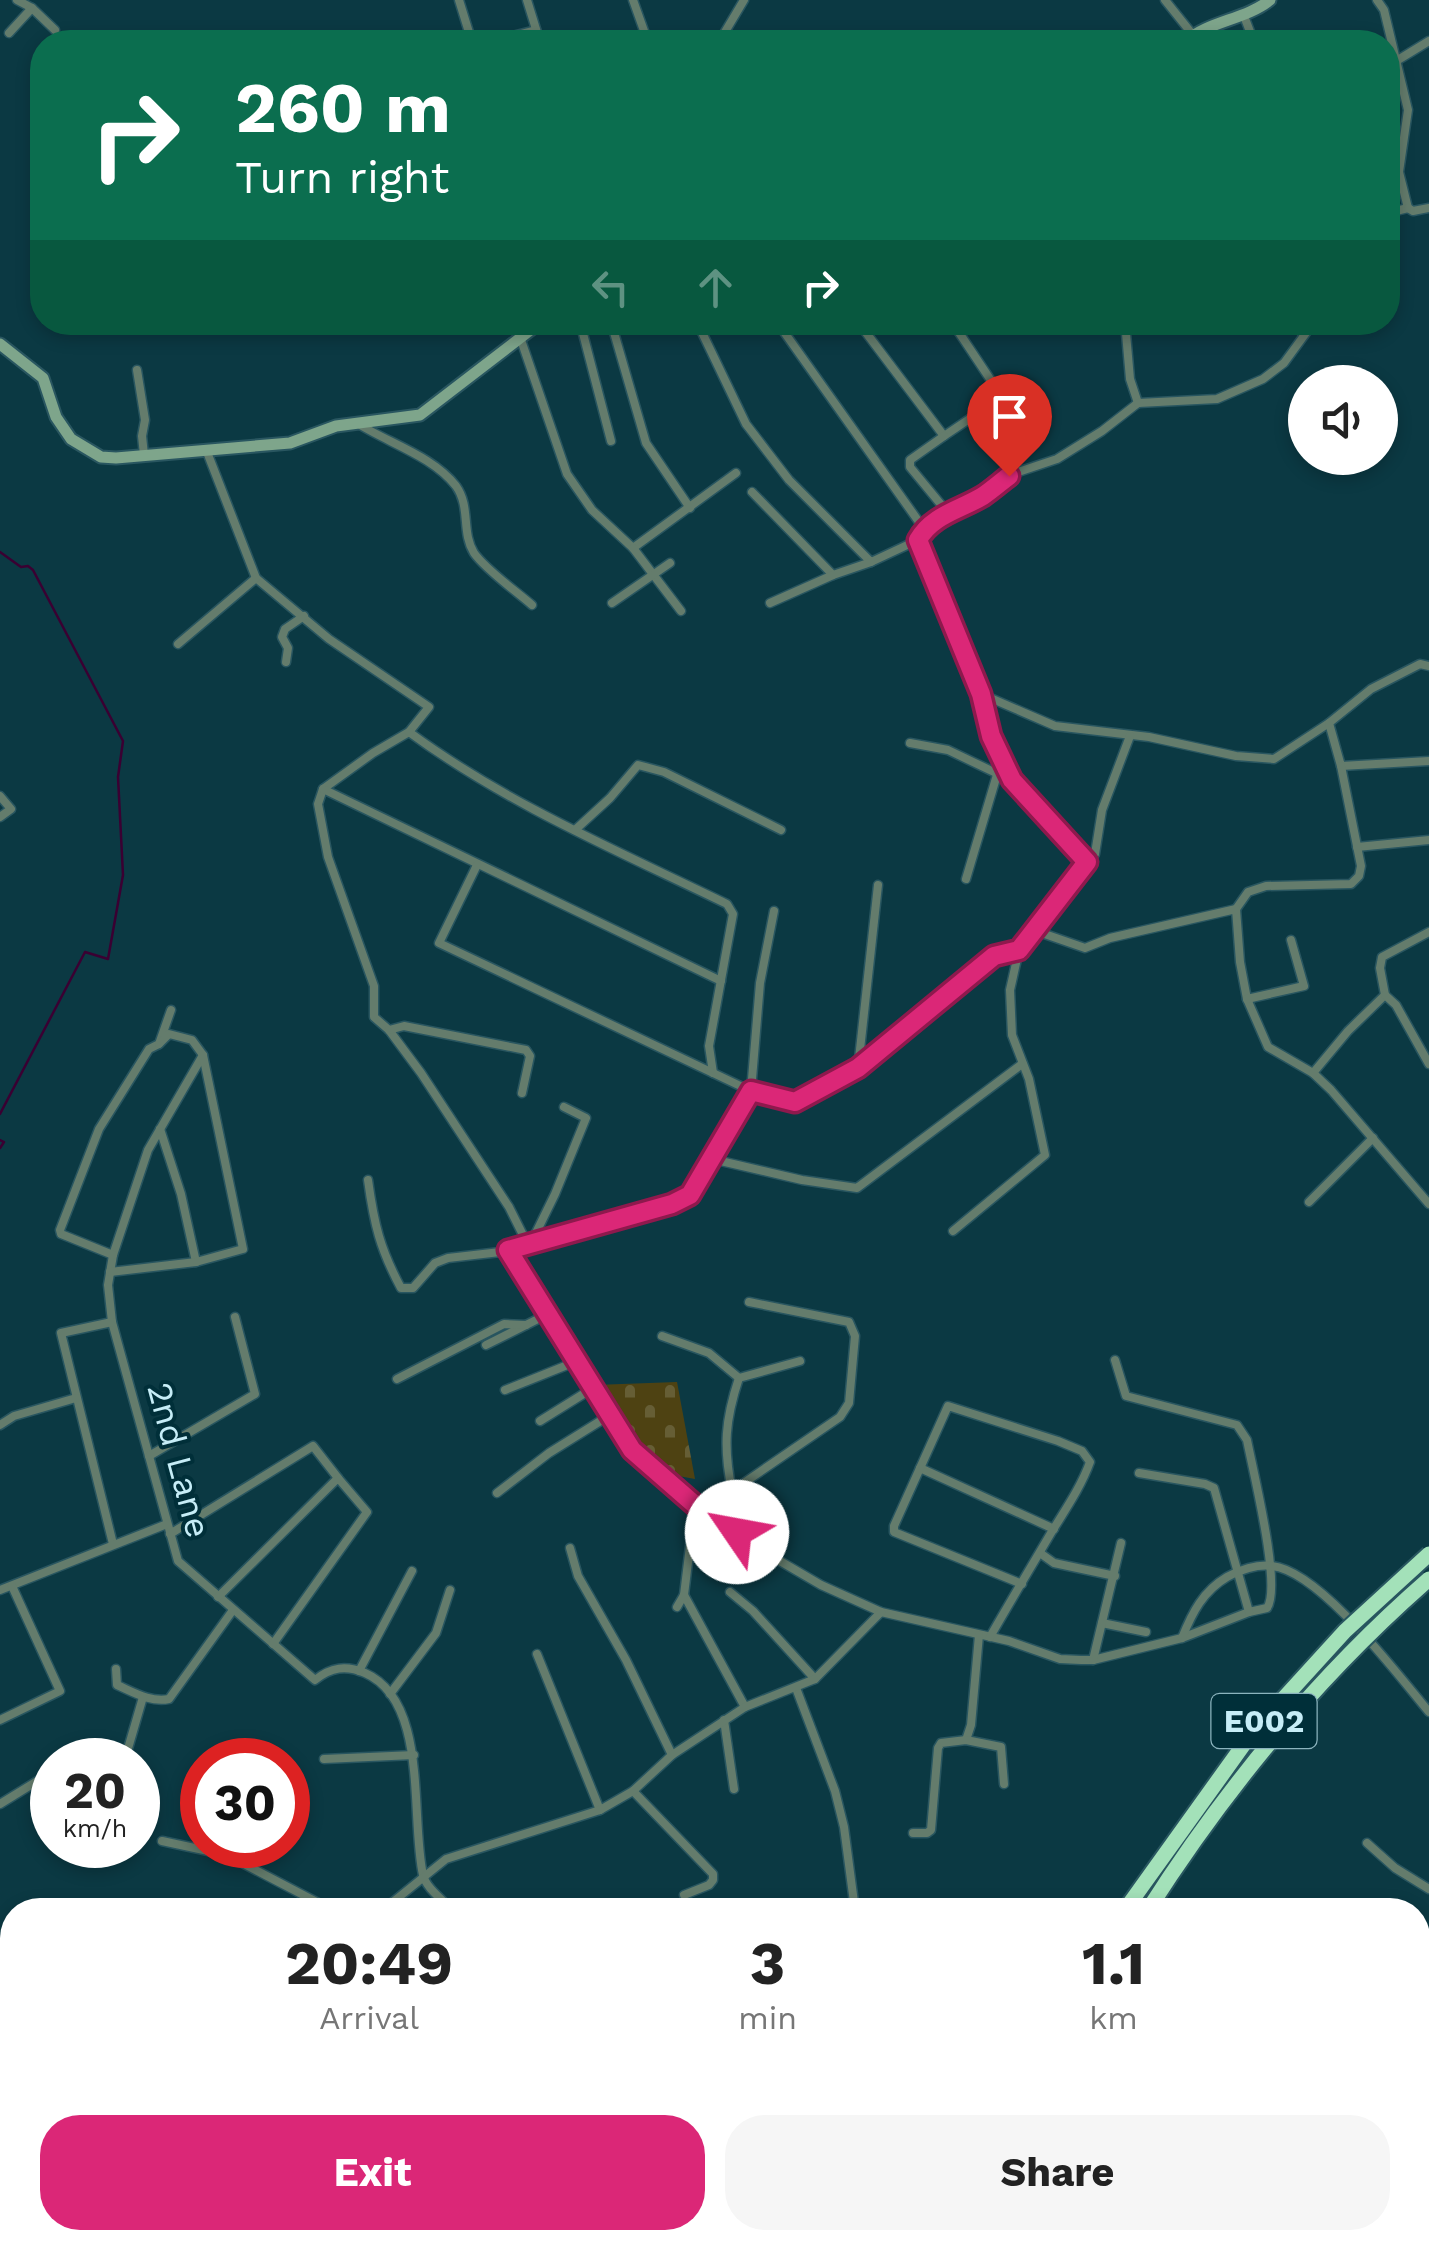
<!DOCTYPE html>
<html lang="en">
<head>
<meta charset="utf-8">
<style>
	body { margin:0; font-family:"Work Sans",sans-serif; background:#f6f6f6; color:#222; height:100vh; display:flex; flex-direction:column; font-size:38px; white-space:nowrap }
	* { box-sizing:border-box; margin:0 }
	p { font-size:32px; color:#767676 }
	.icon { flex:none; width:55px; height:55px; fill:none; stroke:currentColor; stroke-width:2; stroke-linecap:round; stroke-linejoin:round }
	.map { position:relative; flex:1; overflow:hidden }
	.side { position:absolute; left:0px; top:1898px; width:1430px; height:352px; display:flex; flex-direction:column; background:#fff; border-radius:40px 40px 0 0; box-shadow:0 5px 15px #0003 }
	.side>* { flex:none }
	.hud { position:absolute; left:30px; top:30px; width:1370px; height:305px; border-radius:40px; box-shadow:0 5px 15px #0003; background:#0b6e4f; color:#fff; overflow:hidden }
	.controls { position:absolute; left:1288px; top:365px; display:grid; gap:20px }
	.controls a { display:grid; place-items:center; width:110px; height:110px; border-radius:50%; background:#fff; box-shadow:0 5px 15px #0003; font-size:50px }
	.speed { position:absolute; left:30px; top:1738px; display:flex; gap:20px; font-size:50px; font-weight:700; text-align:center }
	.speed>* { display:grid; place-content:center; width:130px; height:130px; border-radius:50%; background:#fff; box-shadow:0 5px 15px #0003; line-height:1 }
	.speed small { font-size:25px; font-weight:400 }
	.speed .limit { border:15px solid #d22; background:#fff; color:#111 }
	.pin { position:absolute; display:grid; place-items:center; width:85px; height:85px; color:#fff; margin:-102px -42px; border-radius:50% 50% 50% 0; rotate:-45deg; box-shadow:0 0 10px #0007 }
	.pin .icon { rotate:45deg }
	.me { position:absolute; width:110px; margin:-55px; rotate:303deg; stroke-linejoin:round; filter:drop-shadow(0 0 8px #0008) }
	.turn { display:flex; align-items:center; gap:35px; height:210px; padding:0 40px; font-size:45px }
	.turn .icon { width:130px; height:130px; stroke-width:2.5 }
	.turn b { display:block; font-size:70px; line-height:85px }
	.lanes { display:flex; align-items:center; height:95px; padding:0 40px; background:#0003; justify-content:center; gap:50px; direction:ltr }
	.lanes .off { opacity:.35 }
	.eta { display:flex; justify-content:space-evenly; align-items:center; height:170px; text-align:center }
	.eta b { font-size:60px; font-weight:700; line-height:70px }
	.primary-button { display:flex; gap:20px; margin-top:auto; padding:20px 40px }
	.primary-button a { flex:1; height:115px; border-radius:40px; background:#db2777; color:#fff; font-size:40px; font-weight:700; line-height:115px; text-align:center }
	.primary-button a+a { background:#f6f6f6; color:#222 }
	.map>svg:first-child { display:block }
	.cemetery { fill:url(#cemetery-stones) }
	.lines { fill:none; stroke-linecap:round; stroke-linejoin:round }
	.stream { stroke:#3a0032; stroke-width:2.5 }
	.street-casing { stroke:#295660; stroke-width:11 }
	.secondary-casing { stroke:#295660; stroke-width:15 }
	.primary-casing { stroke:#295660; stroke-width:16 }
	.highway-casing { stroke:#295660; stroke-width:19 }
	.street { stroke:#647c6c; stroke-width:8 }
	.secondary { stroke:#7ea58b; stroke-width:11 }
	.primary { stroke:#91c5a3; stroke-width:12 }
	.highway { stroke:#a3e1b9; stroke-width:15 }
	.highway-bridge-casing { stroke:#295660; stroke-width:19; stroke-linecap:butt }
	.highway-bridge { stroke:#a3e1b9; stroke-width:15 }
	.route-casing { stroke:#8e194d; stroke-width:25 }
	.route { stroke:#db2777; stroke-width:18 }
	.labels { text-anchor:middle; dominant-baseline:central; stroke-width:8; stroke-linejoin:round; paint-order:stroke }
	.shield { fill:#002f39; stroke:#8bb4be; stroke-width:2.5 }
	.shield-label { font-size:32px; font-weight:bold; fill:#c6edf7 }
	.street-label { font-size:35px; fill:#c6edf7; stroke:#002f39 }
</style>
</head>
<body>
<div class="map">
<svg width="1429" height="2248" viewBox="0 0 1429 2248">
	<defs>
		<pattern id="cemetery-stones" width="16" height="16" patternUnits="userSpaceOnUse" patternTransform="scale(2.5)"><rect width="16" height="16" fill="#4e4212"/><path d="M2 7V4a2 2 0 0 1 4 0v3zM10 15v-3a2 2 0 0 1 4 0v3z" fill="#665e35"/></pattern>
	</defs>
	<rect width="100%" height="100%" fill="#0b3943"/>
	<path class="cemetery" d="M677 1382 695 1479 662 1473 635 1446 595 1385Z"/>
	<g class="lines">
		<g class="stream">
			<path d="M0 552 21 567 28 566 33 570 123 741 118 777 123 875 108 959 85 952 0 1114"/>
			<path d="M0 1140 4 1142 0 1148"/>
		</g>
		<g class="street-casing">
			<g id="street">
				<path d="M17 0 32 8 55 30"/>
				<path d="M459 0 472 42"/>
				<path d="M527 0 540 42"/>
				<path d="M633 0 648 42"/>
				<path d="M1165 0 1193 35"/>
				<path d="M1377 0 1384 10 1408 110 1399 172 1408 208 1388 213"/>
				<path d="M1244 16 1254 42"/>
				<path d="M9 33 32 8"/>
				<path d="M490 42 536 30"/>
				<path d="M719 42 744 0"/>
				<path d="M1388 66 1429 41"/>
				<path d="M1408 208 1413 211 1429 208"/>
				<path d="M580 322 611 441"/>
				<path d="M611 322 646 443 690 508"/>
				<path d="M697 322 746 424 789 480 871 562 918 540 924 529 948 513 983 496 1009 475 1057 459 1102 431 1138 403"/>
				<path d="M777 322 924 529"/>
				<path d="M858 322 944 436 1002 397 952 322"/>
				<path d="M1125 322 1130 379 1138 403"/>
				<path d="M1289 322 1304 334"/>
				<path d="M520 337 567 474 592 510 633 548 736 473"/>
				<path d="M137 370 145 420 142 436 144 455"/>
				<path d="M1138 403 1217 399 1263 379 1284 363 1314 322"/>
				<path d="M357 423C388 443 433 456 456 486 471 507 461 532 474 553 486 570 516 591 532 605"/>
				<path d="M944 436 910 460V467L948 513"/>
				<path d="M207 452 256 578 329 639 429 707 409 732 373 753 323 789 318 804 328 857 374 986V1017L389 1030 421 1073 509 1207 529 1247 509 1251 632 1450 695 1505 756 1547 821 1585 881 1612 1009 1641 1060 1659 1081 1660H1093L1182 1638 1249 1612 1267 1608C1282 1587 1253 1471 1247 1440L1237 1425 1126 1396 1115 1360"/>
				<path d="M752 492 833 575"/>
				<path d="M918 540 981 694 1055 726 1149 737 1236 756 1274 759 1329 723"/>
				<path d="M633 548 681 611"/>
				<path d="M612 603 670 563"/>
				<path d="M770 603 833 575 871 562"/>
				<path d="M178 644 256 578"/>
				<path d="M286 662 288 648 282 637 285 629 304 616"/>
				<path d="M1429 666 1420 664 1371 689 1329 723 1341 766 1429 761"/>
				<path d="M409 732C507 804 618 851 727 904L733 914 709 1046 713 1073"/>
				<path d="M910 743 948 750 996 773"/>
				<path d="M323 789 721 981"/>
				<path d="M0 796 11 809 0 817"/>
				<path d="M575 830 610 798 638 765 664 772 781 830"/>
				<path d="M1357 847 1429 840"/>
				<path d="M1087 862 1095 854 1102 810 1130 736"/>
				<path d="M477 865 439 943 751 1091 795 1102 858 1068 995 956 1019 950"/>
				<path d="M966 879 1002 758"/>
				<path d="M1236 909 1248 892 1266 886 1351 884 1359 876 1361 866 1341 766"/>
				<path d="M1033 930 1085 948 1110 938 1236 909 1240 962 1247 999 1268 1047 1313 1073 1348 1031 1385 995 1380 968 1382 957 1429 932"/>
				<path d="M1385 995 1396 1005 1429 1064"/>
				<path d="M1247 999 1304 986 1291 940"/>
				<path d="M389 1030 404 1026 526 1050 530 1056 522 1093"/>
				<path d="M203 1055 148 1150 113 1255 108 1285 112 1322 178 1561 315 1680C331 1667 346 1665 365 1673 429 1701 410 1817 423 1875 426 1888 443 1900 452 1910"/>
				<path d="M858 1068 878 885"/>
				<path d="M1313 1073 1331 1090 1429 1204"/>
				<path d="M564 1107 586 1118 555 1194 529 1247 672 1204 690 1195 751 1091 760 983 774 911"/>
				<path d="M160 1129 181 1194 196 1262"/>
				<path d="M712 1159 802 1180 857 1188 1022 1064"/>
				<path d="M368 1180C374 1224 380 1249 401 1288H413L435 1263 448 1258 509 1251"/>
				<path d="M1309 1202 1373 1138"/>
				<path d="M953 1231 1045 1155 1029 1079 1012 1035 1010 990 1019 950 1087 862 1012 780 991 736 981 694"/>
				<path d="M113 1255 61 1234 60 1230 99 1129 149 1049 159 1044 171 1010"/>
				<path d="M110 1272 196 1262 243 1249 203 1055 192 1040 169 1034 159 1044"/>
				<path d="M112 1322 61 1333 113 1544"/>
				<path d="M662 1336 709 1353 739 1378"/>
				<path d="M486 1345 546 1315"/>
				<path d="M397 1379 504 1324 526 1325"/>
				<path d="M505 1390 575 1362"/>
				<path d="M540 1421 593 1388"/>
				<path d="M0 1425 14 1416 76 1398"/>
				<path d="M149 1456 255 1394 235 1317"/>
				<path d="M920 1468 1054 1529"/>
				<path d="M1139 1473 1205 1484 1214 1488 1249 1612"/>
				<path d="M732 1491C723 1447 725 1420 739 1378L800 1361"/>
				<path d="M497 1493 549 1453 610 1415"/>
				<path d="M737 1532 732 1491 840 1417 849 1403 855 1336 849 1322 749 1302"/>
				<path d="M170 1534 313 1446 338 1478"/>
				<path d="M570 1548 578 1576 626 1660 672 1755"/>
				<path d="M1040 1553 1054 1563 1115 1576"/>
				<path d="M0 1590 167 1524"/>
				<path d="M730 1592 753 1611 815 1679"/>
				<path d="M684 1595 745 1707"/>
				<path d="M218 1597 338 1478 367 1512 273 1644"/>
				<path d="M677 1607 684 1595 695 1505"/>
				<path d="M1102 1623 1146 1632"/>
				<path d="M990 1637C1010 1602 1031 1567 1051 1533 1065 1510 1081 1487 1090 1462L1082 1451 1058 1441 948 1406 894 1526V1532L1022 1584"/>
				<path d="M1182 1638C1192 1613 1203 1591 1227 1577 1239 1570 1257 1564 1272 1566 1320 1571 1398 1675 1429 1712"/>
				<path d="M537 1654 600 1810"/>
				<path d="M1093 1660 1121 1543"/>
				<path d="M116 1669 117 1685C133 1692 151 1703 169 1699L233 1610"/>
				<path d="M359 1671 412 1571"/>
				<path d="M796 1688 835 1791 844 1827 855 1910"/>
				<path d="M390 1694 436 1633 450 1590"/>
				<path d="M0 1720 60 1691 12 1586"/>
				<path d="M724 1720 734 1789"/>
				<path d="M966 1740 971 1725 979 1635"/>
				<path d="M324 1759 414 1755"/>
				<path d="M91 1760H121L127 1752 143 1697"/>
				<path d="M633 1791 713 1874V1880L709 1885 684 1895"/>
				<path d="M0 1804 52 1772"/>
				<path d="M913 1833H927L931 1830 938 1748 941 1743 966 1740 1001 1747 1004 1784"/>
				<path d="M162 1841 227 1855 332 1910"/>
				<path d="M1367 1843 1395 1868 1429 1889"/>
				<path d="M383 1910 446 1859 600 1810 633 1791 672 1755 745 1707 815 1679 881 1612"/>
				<path d="M12 1943V1942"/>
				<path d="M1418 1989 1429 1998"/>
				<path d="M1418 2010 1429 2000"/>
				<path d="M1418 2215 1429 2218"/>
				<path d="M716 2238 720 2248"/>
				<path d="M1243 2238 1249 2248"/>
				<path d="M80 2248 82 2238"/>
				<path d="M189 2248 194 2238"/>
				<path d="M319 2248 329 2238"/>
			</g>
		</g>
		<g class="secondary-casing">
			<g id="secondary">
				<path d="M1185 42C1208 21 1245 20 1270 0"/>
				<path d="M0 344 43 378 56 417 71 439 101 457 116 458 290 443 336 426 420 415 541 322"/>
			</g>
		</g>
		<g class="primary-casing">
			<g id="primary">
				<path d="M0 2201H12"/>
				<path d="M207 2238 222 2248"/>
			</g>
		</g>
		<g class="highway-casing">
			<g id="highway">
				<path d="M944 2248 948 2238"/>
				<path d="M967 2248 972 2238"/>
			</g>
		</g>
		<use href="#street" class="street"/>
		<use href="#secondary" class="secondary"/>
		<use href="#primary" class="primary"/>
		<use href="#highway" class="highway"/>
		<g class="highway-bridge-casing">
			<g id="highway-bridge">
				<path d="M1125 1910 1252 1733 1345 1631 1429 1554"/>
				<path d="M1148 1910C1226 1788 1320 1674 1429 1579"/>
			</g>
		</g>
		<use href="#highway-bridge" class="highway-bridge"/>
	</g>
	<g class="lines">
		<g class="route-casing">
			<path id="route" d="M737 1532 695 1505 632 1450 508 1250 672 1204 690 1195 751 1091 795 1102 858 1068 994 956 1019 950 1087 862 1012 780 991 736 981 694 918 540C932 515 960 510 983 496 992 490 1001 482 1009 476"/>
		</g>
		<use href="#route" class="route"/>
	</g>
	<g class="labels">
		<rect class="shield" x="1211.5" y="1694" width="105" height="54" rx="8"/>
		<g class="shield-label">
			<text x="1264" y="1721">E002</text>
		</g>
		<g class="street-label">
			<text transform="translate(179 1460) rotate(75)">2nd Lane</text>
		</g>
	</g>
</svg>
<div class="controls">
<a><svg class="icon" aria-label="sound" viewBox="0 0 24 24"><path d="M4 9h4l5-4v14l-5-4H4zM17 9q2 3 0 6"/></svg></a>
</div>
<div class="speed"><div>20<small>km/h</small></div><div class="limit">30</div></div>
<div class="pin" style="left:1009px;top:476px;background:#d93025"><svg class="icon" aria-label="arrive" viewBox="0 0 24 24"><path d="M6 21V4h12l-3 4 3 4H6"/></svg></div>
<svg class="me" style="left:737px;top:1532px" viewBox="-20 -20 40 40"><circle r="19" fill="#fff"/><path d="M0-13L10 11 0 6-10 11z" fill="#db2777"/></svg>
<div class="hud">
<div class="turn"><svg class="icon" aria-label="right" viewBox="0 0 24 24"><path d="M7 20v-9h11M14 6l5 5-5 5"/></svg><div><b>260 m</b>Turn right</div></div>
<div class="lanes"><svg class="icon off" aria-label="left" viewBox="0 0 24 24"><path d="M17 20v-9H6M10 6l-5 5 5 5"/></svg><svg class="icon off" aria-label="ahead" viewBox="0 0 24 24"><path d="M12 20V5M6 11l6-6 6 6"/></svg><svg class="icon" aria-label="right" viewBox="0 0 24 24"><path d="M7 20v-9h11M14 6l5 5-5 5"/></svg></div>
</div>
<section class="side">
<div class="eta">
<div><b>20:49</b><p>Arrival</p></div>
<div><b>3</b><p>min</p></div>
<div><b>1.1</b><p>km</p></div>
</div>
<div class="primary-button"><a>Exit</a><a>Share</a></div>
</section>
</div>
</body>
</html>
